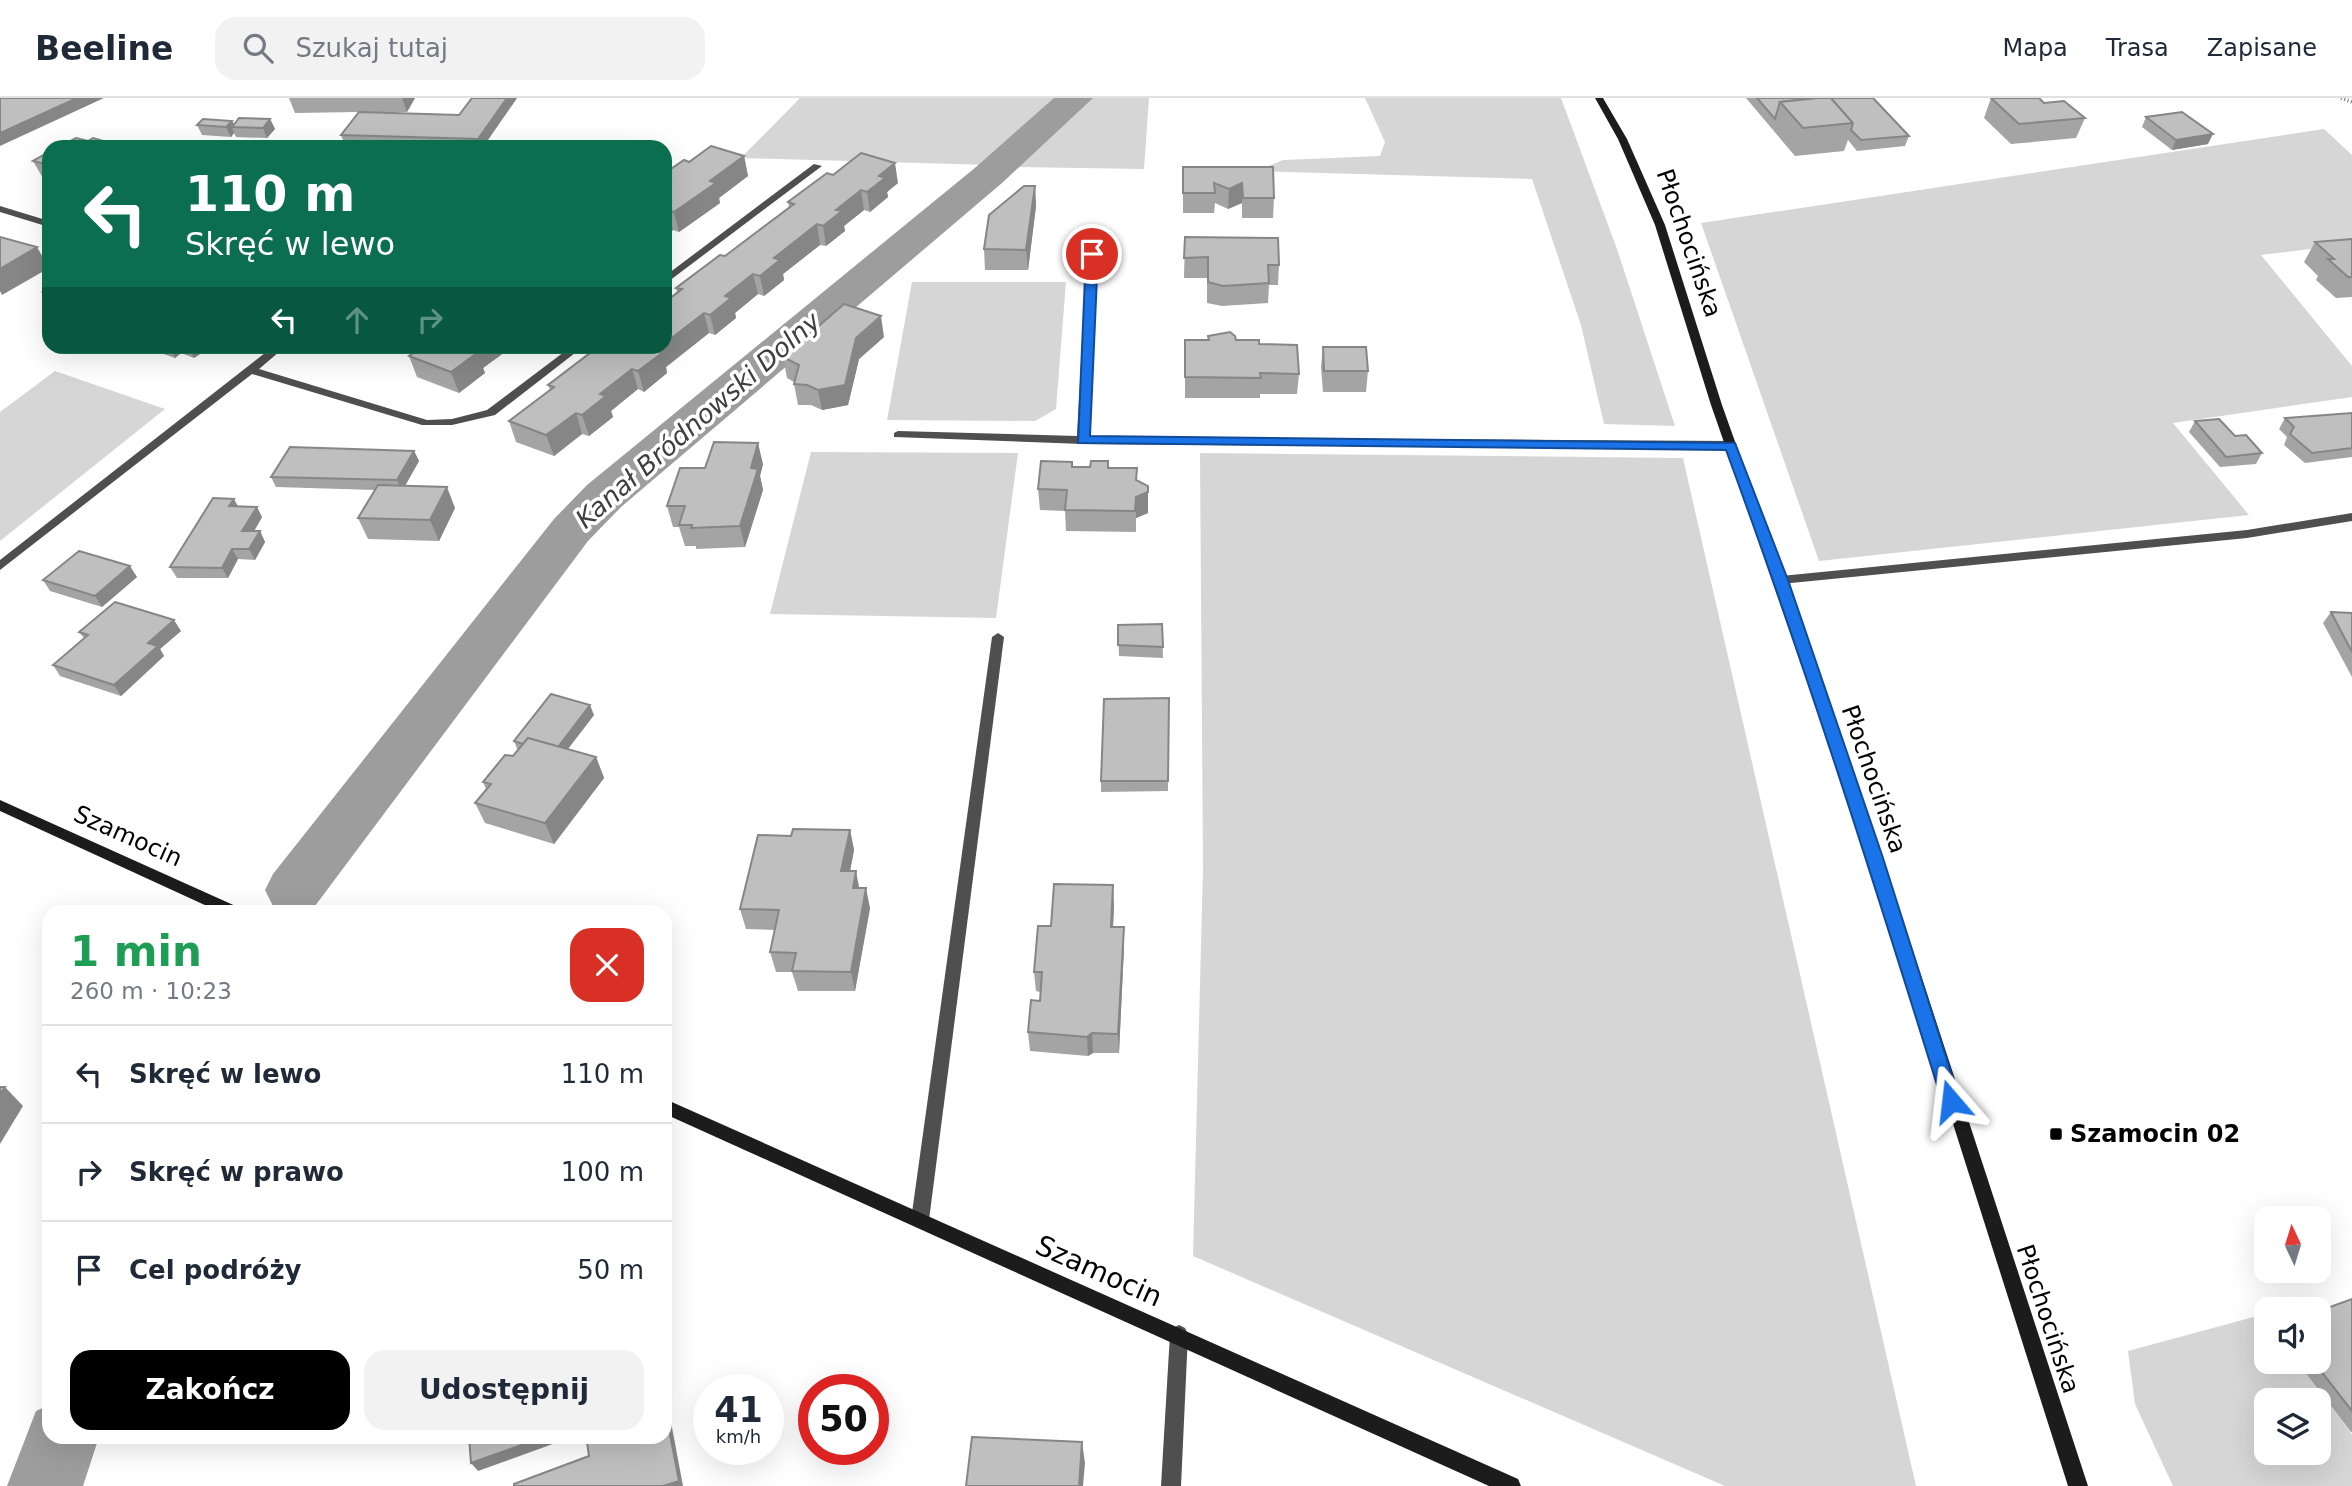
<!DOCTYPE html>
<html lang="pl">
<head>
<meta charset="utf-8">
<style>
	body { margin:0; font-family:"DejaVu Sans",sans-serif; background:#f2f2f3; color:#1f2937; height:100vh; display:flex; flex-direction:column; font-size:26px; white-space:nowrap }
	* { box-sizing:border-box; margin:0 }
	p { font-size:23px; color:#747a83 }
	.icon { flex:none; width:38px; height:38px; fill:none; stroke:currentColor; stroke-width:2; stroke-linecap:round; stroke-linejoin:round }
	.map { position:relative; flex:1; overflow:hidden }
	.side { position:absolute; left:42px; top:807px; width:630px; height:539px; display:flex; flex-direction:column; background:#fff; border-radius:21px; box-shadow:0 7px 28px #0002 }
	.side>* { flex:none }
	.guide { position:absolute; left:42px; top:42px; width:630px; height:214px; border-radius:21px; box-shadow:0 7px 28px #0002; background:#0b6e4f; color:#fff; overflow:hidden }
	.needle { width:46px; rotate:356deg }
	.fabs { position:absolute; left:2254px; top:1108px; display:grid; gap:14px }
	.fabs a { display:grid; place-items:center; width:77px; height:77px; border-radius:14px; background:#fff; box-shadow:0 7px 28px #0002; font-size:35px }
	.speed { position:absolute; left:693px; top:1276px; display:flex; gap:14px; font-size:35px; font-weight:700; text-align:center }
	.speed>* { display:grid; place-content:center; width:91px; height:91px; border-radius:50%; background:#fff; box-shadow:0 7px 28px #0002; line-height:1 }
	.speed small { font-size:18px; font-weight:400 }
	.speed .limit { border:10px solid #d22; background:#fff; color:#111 }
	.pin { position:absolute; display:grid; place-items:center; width:60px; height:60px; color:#fff; margin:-30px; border:4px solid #fff; border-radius:50%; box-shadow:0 2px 7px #0007 }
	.me { position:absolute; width:77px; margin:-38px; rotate:343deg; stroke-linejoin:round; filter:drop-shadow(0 0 5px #0008) }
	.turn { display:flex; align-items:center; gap:24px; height:147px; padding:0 28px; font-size:32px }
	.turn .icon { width:91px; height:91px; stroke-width:2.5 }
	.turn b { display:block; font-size:49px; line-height:60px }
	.lanes { display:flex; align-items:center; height:66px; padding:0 28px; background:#0003; justify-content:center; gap:35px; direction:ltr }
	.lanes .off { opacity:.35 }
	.round { display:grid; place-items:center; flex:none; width:74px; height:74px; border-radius:21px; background:#f2f2f3 }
	.headline { display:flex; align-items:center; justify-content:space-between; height:119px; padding:0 28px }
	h1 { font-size:42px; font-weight:800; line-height:52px; color:#1e9e55 }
	.cta { display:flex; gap:14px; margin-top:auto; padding:14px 28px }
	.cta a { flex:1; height:80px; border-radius:21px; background:#000; color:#fff; font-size:28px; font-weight:800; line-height:80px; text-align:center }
	.cta a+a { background:#f2f2f3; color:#1f2937 }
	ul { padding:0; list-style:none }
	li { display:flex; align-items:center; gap:21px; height:98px; padding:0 28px; border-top:2px solid #e0e1e3 }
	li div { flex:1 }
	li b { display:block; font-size:26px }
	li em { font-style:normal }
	header { display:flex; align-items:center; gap:42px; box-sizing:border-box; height:98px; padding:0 35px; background:#fff; border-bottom:2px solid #e0e1e3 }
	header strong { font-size:33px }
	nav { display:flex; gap:38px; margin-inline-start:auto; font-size:24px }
	.search { width:490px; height:63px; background:#f2f2f3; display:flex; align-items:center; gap:18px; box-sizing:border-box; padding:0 24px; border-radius:21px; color:#747a83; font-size:26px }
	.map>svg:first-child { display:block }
	.green { fill:#d6d6d6; fill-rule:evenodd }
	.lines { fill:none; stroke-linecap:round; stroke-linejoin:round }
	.canal { fill:#9d9d9d; fill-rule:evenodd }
	.path { stroke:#717171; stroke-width:3.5; stroke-dasharray:1 2.5; stroke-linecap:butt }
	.lane { fill:#4f4f4f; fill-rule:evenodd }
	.secondary { fill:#1c1c1c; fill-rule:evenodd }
	.wall { fill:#a4a4a4 }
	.shaded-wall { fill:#868686 }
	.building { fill:#bfbfbf; stroke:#868686; stroke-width:2 }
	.route { fill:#1a73e8; stroke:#114b97; stroke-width:2 }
	.poi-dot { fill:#000; stroke:#fff; stroke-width:2.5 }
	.labels { text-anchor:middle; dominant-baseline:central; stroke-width:7; stroke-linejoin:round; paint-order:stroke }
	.street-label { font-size:24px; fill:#000; stroke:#fff }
	.poi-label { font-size:24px; font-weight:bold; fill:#000; stroke:#fff; text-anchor:start }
	.water-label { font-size:26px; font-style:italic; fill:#3e3e3e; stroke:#fff }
	.near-street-label { font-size:28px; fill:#000; stroke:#fff }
</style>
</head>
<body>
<header>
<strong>Beeline</strong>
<div class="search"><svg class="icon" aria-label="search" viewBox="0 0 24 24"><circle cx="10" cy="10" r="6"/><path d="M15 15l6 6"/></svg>Szukaj tutaj</div>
<nav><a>Mapa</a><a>Trasa</a><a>Zapisane</a></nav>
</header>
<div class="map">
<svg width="2352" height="1388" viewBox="0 0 2352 1388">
	<rect width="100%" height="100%" fill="#fff"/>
	<g class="green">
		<path d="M800 0H1149L1144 71 1009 69 624 391 595 420 304 803 278 796 568 422 714 295 991 67 741 60Z"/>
		<path d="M1365 0H1561L1617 151 1675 328 1604 326 1581 227 1532 81 1256 73 1283 62 1380 58 1385 44Z"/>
		<path d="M2324 31 2352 57V146L2261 157 2352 268V299L2173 325 2249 417 1819 463 1701 125Z"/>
		<path d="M912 184H1066L1056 311 1035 323 887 322Z"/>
		<path d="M55 273 165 311 0 443V314Z"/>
		<path d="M811 354 1018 355 996 520 770 516Z"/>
		<path d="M1200 355 1683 360 1916 1388H1725L1193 1158 1203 770Z"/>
		<path d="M2261 1217 2266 1223V1264H2297L2352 1336V1388H2173L2135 1306 2128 1253ZM2266 1302H2319V1354H2266Z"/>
		<path d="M49 1318V1339H84L67 1388H24Z"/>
	</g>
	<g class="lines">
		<g class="canal">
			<path d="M1054 0H1093L1002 85 621 409 588 443 315 808 289 814 273 808 265 792 273 776 554 421 587 387 976 69Z"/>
			<path d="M49 1307V1339H99L83 1388H7L36 1313Z"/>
		</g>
		<path class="path" d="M2341 0 2352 4"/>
		<g class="lane">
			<path d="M814 66 822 68 665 186V178Z"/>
			<path d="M0 108 49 123V129L0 114Z"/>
			<path d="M1092 153 1097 156 1089 339 1731 343 1737 347 1731 351 1083 346 894 339V335L898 333 1077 338 1087 156Z"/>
			<path d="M274 248H286L259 271 427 322 452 321 487 312 572 248H584L495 317 452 327H422L252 276 0 472V462Z"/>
			<path d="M2352 415V423L2247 440 1781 486 1775 482 1781 478 2247 432Z"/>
			<path d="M998 535 1004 539 929 1122 926 1128 920 1130 914 1128 911 1122 992 539Z"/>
			<path d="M1179 1227 1185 1230 1188 1236 1181 1388H1161L1170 1236 1173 1230Z"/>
		</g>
		<g class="secondary">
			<path d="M1595 0H1603L1627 41 1665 127 1722 307 1881 755 2088 1388H2068L1867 755 1711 307 1655 127 1618 41Z"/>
			<path d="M0 702 240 810 242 814H220L0 713Z"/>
			<path d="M665 1001 1518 1381 1521 1388H1489L665 1016Z"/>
		</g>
	</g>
	<g class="wall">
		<path d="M289 0H415L407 14H373L459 17 472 0H517L483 49H419L345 47 341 37 358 14 295 15Z"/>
		<path d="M1746 0H1873L1909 38 1905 48 1857 53 1848 42 1844 53 1795 58Z"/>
		<path d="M1991 0 2044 5 2085 20 2076 40 2011 46 1984 20Z"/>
		<path d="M2146 19 2208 46 2172 52 2142 29Z"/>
		<path d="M270 21 275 31 267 40 236 39 234 35 231 39 202 37 197 27 232 23 234 26Z"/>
		<path d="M49 54V84L44 82 33 63Z"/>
		<path d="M744 58 748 78 719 100 720 105 699 120 679 134 673 132 665 138V75L689 64Z"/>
		<path d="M1183 69 1274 100 1273 120H1242V105L1228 111 1215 105 1214 115H1183Z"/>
		<path d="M833 77 898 85 887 94 888 99 870 114 864 112 844 128 845 133 826 148 820 147 783 176 784 182 764 198 758 196 735 215 736 220 715 237 709 235 666 269 667 275 644 294 638 291 623 303 611 313 613 319 589 338 582 336 554 358 516 344 509 323 550 292 548 287 603 251 677 195 676 190 725 158 789 110 788 104Z"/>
		<path d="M1035 88 1036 108 1028 172H985L984 151Z"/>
		<path d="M1185 139 1279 167 1278 187H1269L1268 205 1222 208 1207 205V180H1184Z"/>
		<path d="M2352 141V199L2336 200 2316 182 2318 178 2304 164 2315 144Z"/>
		<path d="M49 190V204L43 194Z"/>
		<path d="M884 239 859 261 848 307 822 312 811 307H798L794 286V284L787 280 783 259Z"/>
		<path d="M1185 242H1236L1259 246 1299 276 1297 296H1260V300H1185Z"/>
		<path d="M141 248H212L194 260 181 255 175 260Z"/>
		<path d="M513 248 483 270 485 275 459 295 417 279 409 258Z"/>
		<path d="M1323 249 1368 273 1366 294H1323L1321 269Z"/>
		<path d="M2352 315V359L2305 365 2284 347 2287 339 2279 331 2285 320Z"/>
		<path d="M2195 323 2235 338 2262 355 2256 366 2220 369 2189 334Z"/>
		<path d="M414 353 419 363 405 388 455 410 439 443 368 441 358 420 375 392 276 389 271 379Z"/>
		<path d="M1072 364 1073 369 1137 370V383L1148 408V415L1136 420V434L1066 433 1065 413 1040 412 1038 391Z"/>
		<path d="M763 366 760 378 763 392 745 449 696 451V448H685L679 429H673L667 408 705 370Z"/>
		<path d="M238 408 262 419 254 433H260L265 444 255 462 238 461 228 480H177L170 469Z"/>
		<path d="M137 479 102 509 50 493 43 482Z"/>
		<path d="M2331 514 2352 515V579L2323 525Z"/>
		<path d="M1162 526 1163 560 1119 558 1118 527Z"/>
		<path d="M181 533 160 551 164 558 121 598 60 578 53 567 84 540 79 534Z"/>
		<path d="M1169 600 1168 693 1101 694V683Z"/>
		<path d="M594 617 568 651 596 659 604 680 554 746 485 725 475 705 486 691 483 684 513 658 518 653 514 643Z"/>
		<path d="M850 732 854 752 850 773 870 810 855 893H798L792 874H776L770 854 775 832 746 831 740 811 791 738Z"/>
		<path d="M1114 807 1113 829H1124V849L1119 955H1093L1088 958 1030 953 1028 934 1040 903V894L1036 893 1034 874 1051 828Z"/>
		<path d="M2352 1201V1334H2351L2297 1264H2319Z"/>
	</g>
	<g class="shaded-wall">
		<path d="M77 0H104L0 48V35Z"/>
		<path d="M402 0H415L407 14Z"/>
		<path d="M507 0H517L483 49H481L478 41Z"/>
		<path d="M270 21 275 31 267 40 263 30Z"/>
		<path d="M232 23 235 29H232L234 35 231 39 226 29Z"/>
		<path d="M2213 36 2208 46 2172 52 2176 42Z"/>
		<path d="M744 58 748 78 719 100 720 105 679 134 674 114 710 83Z"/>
		<path d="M895 65 898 85 887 94 888 99 870 114 867 94 879 78Z"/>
		<path d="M1242 85V105L1228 111 1229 91Z"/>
		<path d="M1035 88 1036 108 1028 172 1026 152Z"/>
		<path d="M861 92 864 112 844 128 845 133 826 148 823 128 836 112Z"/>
		<path d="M668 112 673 132 665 138V115Z"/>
		<path d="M817 126 820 147 783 176 784 182 764 198 760 178 774 160Z"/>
		<path d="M37 149 49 170 2 197 0 193V171Z"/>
		<path d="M753 176 758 196 735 215 736 220 715 237 710 217 725 198Z"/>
		<path d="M704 215 709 235 666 269 667 275 644 294 638 273 655 253 661 248H665V245Z"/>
		<path d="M881 218 884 239 859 261 848 307 822 312 818 292 856 240Z"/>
		<path d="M169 248H177L181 255 175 260Z"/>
		<path d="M188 248H212L194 260Z"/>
		<path d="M477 248H513L483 270 485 275 459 295 451 274 471 253Z"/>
		<path d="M632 271 638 291 611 313 613 319 589 338 582 317 600 296Z"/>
		<path d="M576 315 582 336 554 358 546 337Z"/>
		<path d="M758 345 763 366 760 378 763 392 745 449 740 428 751 370Z"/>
		<path d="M414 353 419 363 402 393 397 382Z"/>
		<path d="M1148 388V415L1136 420V434V399Z"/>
		<path d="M447 389 455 410 439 443 430 422Z"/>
		<path d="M234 401 240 412 229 408Z"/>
		<path d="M257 409 262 419 248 444 242 433Z"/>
		<path d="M260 433 265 444 255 462 249 451Z"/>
		<path d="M232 451 238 461 228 480 222 470Z"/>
		<path d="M130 468 137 479 102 509 95 498Z"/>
		<path d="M174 522 181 533 160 551 164 558 121 598 114 587 148 545Z"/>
		<path d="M590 607 594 617 557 665 553 655Z"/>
		<path d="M596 659 604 680 554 746 545 725Z"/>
		<path d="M850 732 854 752 846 794 841 773Z"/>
		<path d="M856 773 860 794 853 790Z"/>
		<path d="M1113 787 1114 807 1112 848 1111 829Z"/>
		<path d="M866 790 870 810 855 893 851 874Z"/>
		<path d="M1124 829V849L1119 955 1118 936Z"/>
		<path d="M1092 935 1093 955 1088 958 1087 939Z"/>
		<path d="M5 989 23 1008 0 1046V996Z"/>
		<path d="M666 1316 671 1324 683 1388H663Z"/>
		<path d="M544 1339H572L478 1373 471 1365Z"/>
		<path d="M1082 1344 1085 1365 1083 1388H1079Z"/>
	</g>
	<g class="building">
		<path d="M0 0H77L0 35Z"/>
		<path d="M472 0H507L478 41 341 37 359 14 459 17Z"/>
		<path d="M1757 0H1818L1780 4 1775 21Z"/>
		<path d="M1818 0H1831L1853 25 1803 30 1780 4Z"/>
		<path d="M1831 0H1873L1909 38 1861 42 1851 32 1853 25Z"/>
		<path d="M1991 0H2039L2044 5 2064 3 2085 20 2019 26Z"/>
		<path d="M2182 14 2213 36 2176 42 2146 19Z"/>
		<path d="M239 20 270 21 263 30 232 29Z"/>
		<path d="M203 21 232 23 226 29 197 27Z"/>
		<path d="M76 40 88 43 93 40 125 49H59Z"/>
		<path d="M363 46 377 49H359Z"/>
		<path d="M711 48 744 58 710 83 716 85 694 100 674 114 668 112 665 115V80L669 77 665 76V75L684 62 689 64Z"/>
		<path d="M49 54V67L33 63Z"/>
		<path d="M861 55 895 65 879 78 885 80 867 94 861 92 836 112 842 113 823 128 817 126 774 160 780 162 760 178 753 176 725 198 731 200 710 217 704 215 665 245V204L682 191 676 190 720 157 725 158 794 106 788 104 827 75 833 77Z"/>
		<path d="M1183 69H1273L1274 100H1243L1242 85 1229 91 1214 85 1215 95H1183Z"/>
		<path d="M1024 88H1035L1026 152 984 151 989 117Z"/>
		<path d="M0 139 37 149 0 171Z"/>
		<path d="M1185 139 1278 140 1279 167H1268L1269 185 1223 188 1208 184V159L1184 160Z"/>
		<path d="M2352 141V179H2348L2328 161H2334L2315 144Z"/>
		<path d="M49 190V196L43 194Z"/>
		<path d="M844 206 881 218 856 240 845 287 818 292 807 287 794 286 799 267 783 259Z"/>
		<path d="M1230 234 1235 238 1236 242H1259V246L1297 247 1299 276 1260 275 1261 280 1185 279V242H1209L1208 238Z"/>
		<path d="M423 248H477L471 253 477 255 451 274 409 258Z"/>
		<path d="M607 248H661L655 253 662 255 638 273 632 271 600 296 606 298 582 317 576 315 546 337 509 323 554 289 548 287 598 249 603 251Z"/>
		<path d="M1323 249H1366L1368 273H1324Z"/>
		<path d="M2352 315V350L2312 355 2290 336 2294 329 2285 320Z"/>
		<path d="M2219 321 2235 338 2246 337 2262 355 2226 359 2195 323Z"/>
		<path d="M714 344 758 345 751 370 758 371 740 428 691 430 692 427H679L685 408H667L680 370H705Z"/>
		<path d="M290 349 414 353 397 382 271 379Z"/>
		<path d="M1041 363 1072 364V369H1090L1091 363H1108V370H1137L1136 382 1148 388V394L1136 399 1135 413 1065 412 1067 392 1038 391Z"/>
		<path d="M378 387 447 389 430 422 358 420Z"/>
		<path d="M213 400 234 401 229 408 257 409 242 433H260L249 451H232L222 470 170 469Z"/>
		<path d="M79 453 130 468 95 498 43 482Z"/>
		<path d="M115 504 174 522 148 545 158 548 114 587 53 567 88 537 79 534Z"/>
		<path d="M2331 514 2352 515V554Z"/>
		<path d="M1162 526 1163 549 1118 547V527Z"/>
		<path d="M551 596 590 607 558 649 528 640 523 646 514 643Z"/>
		<path d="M1169 600 1168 683H1101L1104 601Z"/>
		<path d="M528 640 596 659 545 725 475 705 491 686 483 684 505 657 513 658Z"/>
		<path d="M793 731 850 732 841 773H856L853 790H866L851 874 792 873 796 855 770 854 779 812 740 811 758 737 791 738Z"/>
		<path d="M1054 786 1113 787 1111 829H1124L1118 936 1092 935 1087 939 1028 934 1031 902 1040 903 1042 874H1034L1038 828H1051Z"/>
		<path d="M0 989H5L0 996Z"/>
		<path d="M2352 1201V1313L2314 1264H2319V1213Z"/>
		<path d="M666 1316 679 1383 663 1388H514V1386L589 1358 587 1344 602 1339H665V1317Z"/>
		<path d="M469 1339H544L471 1365Z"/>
		<path d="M972 1339 1082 1344 1079 1388H966Z"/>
	</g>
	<path class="route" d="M1092 153 1098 156 1090 338 1735 345 1788 482 1882 757 1960 1003 1958 1008H1945L1942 1003C1874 784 1805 566 1726 352L1078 345 1086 156Z"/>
	<rect class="poi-dot" x="2049" y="1029" width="14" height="14" rx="3.5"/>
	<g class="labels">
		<g class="street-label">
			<text transform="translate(1689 145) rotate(71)">Płochocińska</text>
			<text transform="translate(1874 681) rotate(71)">Płochocińska</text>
			<text transform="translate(128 738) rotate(24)">Szamocin</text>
			<text transform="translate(2048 1221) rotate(72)">Płochocińska</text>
		</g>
		<g class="poi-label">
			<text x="2070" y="1036">Szamocin 02</text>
		</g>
		<g class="water-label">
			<text transform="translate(698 322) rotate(-41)">Kanał Bródnowski Dolny</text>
		</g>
		<g class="near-street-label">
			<text transform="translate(1099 1173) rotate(24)">Szamocin</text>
		</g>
	</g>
</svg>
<div class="fabs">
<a><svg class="needle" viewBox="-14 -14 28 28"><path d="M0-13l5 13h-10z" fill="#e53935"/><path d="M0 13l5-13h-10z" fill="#747a83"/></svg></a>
<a><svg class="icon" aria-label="sound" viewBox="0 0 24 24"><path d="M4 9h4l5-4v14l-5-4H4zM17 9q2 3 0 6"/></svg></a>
<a><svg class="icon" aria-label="layers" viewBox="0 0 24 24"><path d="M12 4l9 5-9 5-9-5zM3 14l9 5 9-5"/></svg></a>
</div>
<div class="speed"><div>41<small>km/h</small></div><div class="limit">50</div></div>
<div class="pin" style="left:1092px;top:156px;background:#d93025"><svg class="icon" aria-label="arrive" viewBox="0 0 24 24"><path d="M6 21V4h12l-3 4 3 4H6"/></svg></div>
<svg class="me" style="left:1951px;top:1003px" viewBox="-20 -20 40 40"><path d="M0-17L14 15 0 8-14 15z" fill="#1a73e8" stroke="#fff" stroke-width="4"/></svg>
<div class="guide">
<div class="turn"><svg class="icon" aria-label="left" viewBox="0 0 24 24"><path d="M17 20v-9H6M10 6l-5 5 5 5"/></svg><div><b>110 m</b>Skręć w lewo</div></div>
<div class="lanes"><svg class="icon" aria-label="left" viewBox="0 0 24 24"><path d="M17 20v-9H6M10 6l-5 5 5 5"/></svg><svg class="icon off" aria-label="ahead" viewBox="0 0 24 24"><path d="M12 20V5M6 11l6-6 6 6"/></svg><svg class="icon off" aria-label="right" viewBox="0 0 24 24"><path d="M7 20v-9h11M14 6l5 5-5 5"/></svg></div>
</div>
<section class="side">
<div class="headline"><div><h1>1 min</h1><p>260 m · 10:23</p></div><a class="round" style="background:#d93025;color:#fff"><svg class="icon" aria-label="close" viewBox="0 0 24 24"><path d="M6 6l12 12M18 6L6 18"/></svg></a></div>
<ul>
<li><svg class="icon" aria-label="left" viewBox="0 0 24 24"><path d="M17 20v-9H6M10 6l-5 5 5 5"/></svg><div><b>Skręć w lewo</b></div><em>110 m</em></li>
<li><svg class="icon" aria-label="right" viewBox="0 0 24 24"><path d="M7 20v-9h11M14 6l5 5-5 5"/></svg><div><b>Skręć w prawo</b></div><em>100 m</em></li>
<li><svg class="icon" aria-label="arrive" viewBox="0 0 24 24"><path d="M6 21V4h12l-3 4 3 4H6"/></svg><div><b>Cel podróży</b></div><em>50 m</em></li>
</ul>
<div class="cta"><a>Zakończ</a><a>Udostępnij</a></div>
</section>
</div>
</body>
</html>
